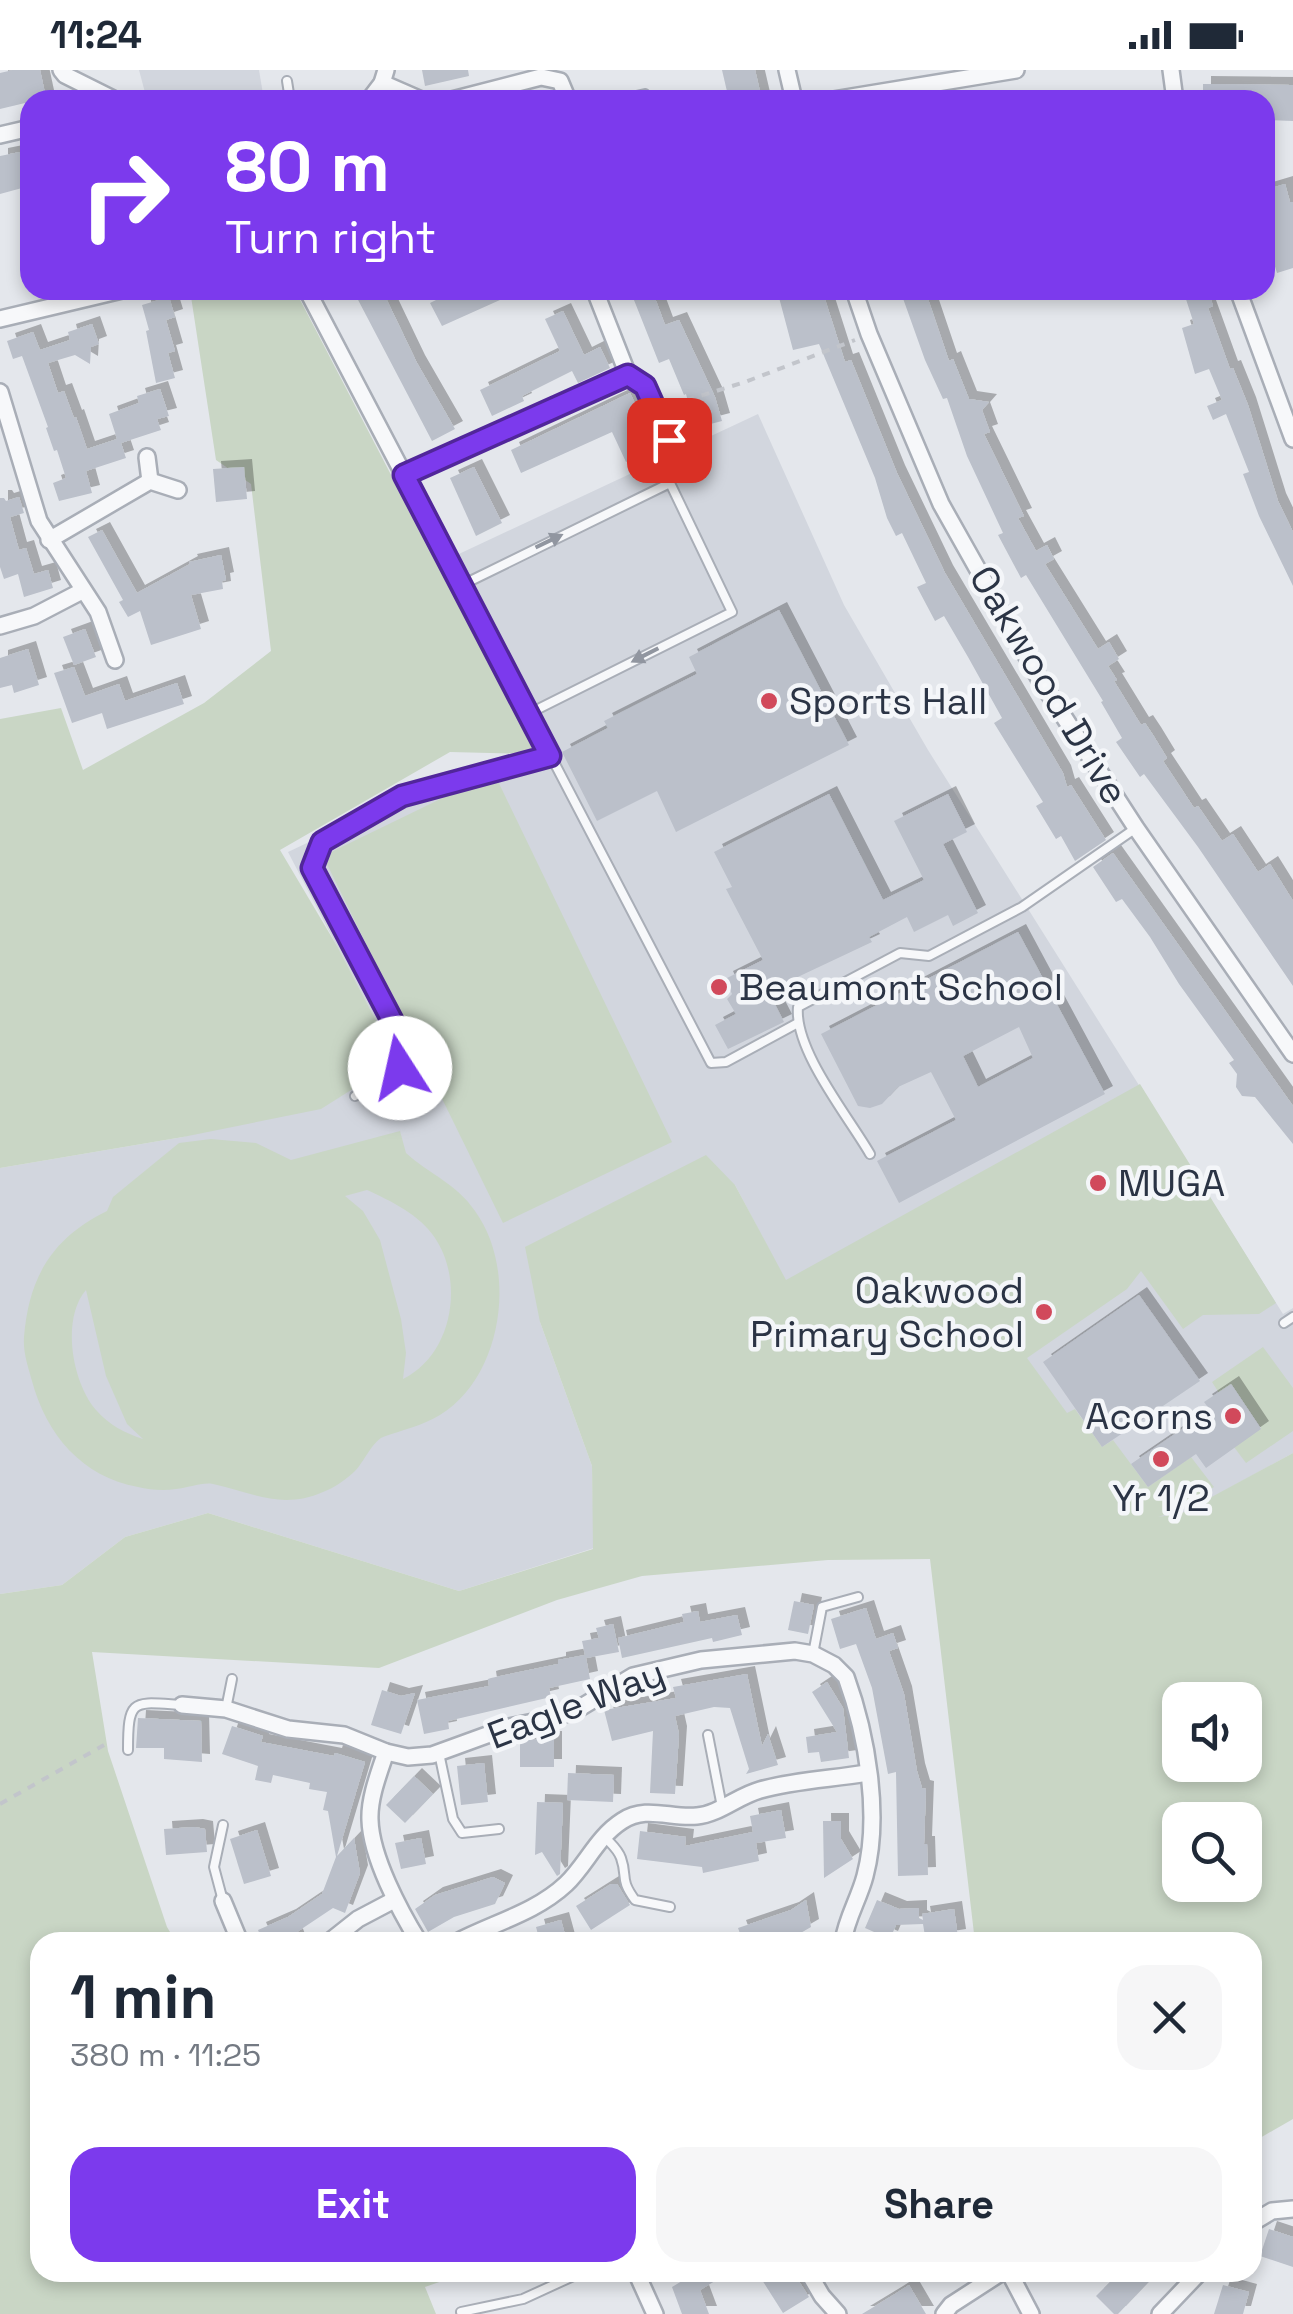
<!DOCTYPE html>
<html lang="en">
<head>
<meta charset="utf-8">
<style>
	body { margin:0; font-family:"Space Grotesk",sans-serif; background:#f6f6f7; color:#1f2937; height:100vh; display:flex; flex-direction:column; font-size:38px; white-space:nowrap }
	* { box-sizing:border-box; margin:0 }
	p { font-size:32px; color:#747a83 }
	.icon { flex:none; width:55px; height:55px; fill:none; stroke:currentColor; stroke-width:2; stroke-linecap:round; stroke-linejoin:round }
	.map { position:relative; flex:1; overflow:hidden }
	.panel { position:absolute; left:30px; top:1862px; width:1232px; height:350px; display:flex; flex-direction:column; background:#fff; border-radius:30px; box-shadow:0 5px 15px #0003 }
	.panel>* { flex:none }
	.banner { position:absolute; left:20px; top:20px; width:1255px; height:210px; border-radius:30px; box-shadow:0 5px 15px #0003; background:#7c3aed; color:#fff; overflow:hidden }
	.buttons { position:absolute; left:1162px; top:1612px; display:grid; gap:20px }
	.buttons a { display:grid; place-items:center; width:100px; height:100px; border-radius:20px; background:#fff; box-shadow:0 5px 15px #0003; font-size:50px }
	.pin { position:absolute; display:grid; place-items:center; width:85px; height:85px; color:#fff; margin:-42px; border-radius:20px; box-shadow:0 5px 15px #0006 }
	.me { position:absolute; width:110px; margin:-55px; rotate:350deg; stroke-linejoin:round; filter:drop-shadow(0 0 8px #0008) }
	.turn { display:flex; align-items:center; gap:35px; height:210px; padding:0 40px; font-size:45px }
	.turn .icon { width:130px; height:130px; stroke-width:2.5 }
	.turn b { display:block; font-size:70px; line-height:85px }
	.round { display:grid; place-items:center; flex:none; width:105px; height:105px; border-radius:30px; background:#f6f6f7 }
	.summary { display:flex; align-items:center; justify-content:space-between; height:170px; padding:0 40px }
	h1 { font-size:60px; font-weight:700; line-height:75px }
	.button { display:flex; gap:20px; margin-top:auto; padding:20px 40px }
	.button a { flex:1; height:115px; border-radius:30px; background:#7c3aed; color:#fff; font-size:40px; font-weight:700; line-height:115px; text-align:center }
	.button a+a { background:#f6f6f7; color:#1f2937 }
	.status { display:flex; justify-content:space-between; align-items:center; height:70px; padding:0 50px; background:#fff; direction:ltr }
	.status svg { height:28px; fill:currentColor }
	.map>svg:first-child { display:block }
	.built { fill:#d2d6de }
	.green { fill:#c9d6c5; fill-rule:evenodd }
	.building { fill:#bbc0ca; fill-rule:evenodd; filter:url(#shadow) }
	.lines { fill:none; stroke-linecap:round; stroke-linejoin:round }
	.lane-casing { stroke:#a9aeb7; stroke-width:12 }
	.street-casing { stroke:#a9aeb7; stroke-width:20 }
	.path { stroke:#c2c5cb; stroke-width:4; stroke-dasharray:8 8; stroke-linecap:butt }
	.lane { stroke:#f7f8fa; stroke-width:8 }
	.street { stroke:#f7f8fa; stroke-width:15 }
	.oneway { fill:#9196a0 }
	.route-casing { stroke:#51269a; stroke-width:25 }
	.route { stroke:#7c3aed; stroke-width:18 }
	.poi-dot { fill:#d1495b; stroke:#f4f6f9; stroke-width:4 }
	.labels { text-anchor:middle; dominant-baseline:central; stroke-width:9; stroke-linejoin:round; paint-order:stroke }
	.street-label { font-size:38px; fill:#2b3445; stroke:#f4f6f9 }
	.poi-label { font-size:38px; fill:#2b3445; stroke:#f4f6f9; text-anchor:start }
</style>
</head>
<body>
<div class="status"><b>11:24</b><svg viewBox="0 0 49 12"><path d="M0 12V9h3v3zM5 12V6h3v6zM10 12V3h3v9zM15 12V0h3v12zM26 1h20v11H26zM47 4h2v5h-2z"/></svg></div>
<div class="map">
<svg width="1293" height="2244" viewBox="0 0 1293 2244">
	<defs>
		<filter id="shadow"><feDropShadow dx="8" dy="-8" stdDeviation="0" flood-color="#0004"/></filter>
	</defs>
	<rect width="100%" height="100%" fill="#e4e7ec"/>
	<g class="built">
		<path d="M139 0H259L264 30H147Z"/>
		<path d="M758 344 844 535 928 680 1283 1244 1293 1238V1383L1182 1444 1101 1455 785 1210 735 1115 540 1252 592 1396 594 1478 459 1521 208 1443 125 1467 62 1515 0 1524V1098L183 1067 396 990 288 782 450 705 519 683 429 498Z"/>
	</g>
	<g class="green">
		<path d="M190 220H295L536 684 450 682 280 780 337 876 397 991 321 1039 183 1067 0 1098V649L61 638 83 700 204 633 271 581 251 414 216 390Z"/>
		<path d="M494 703 672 1072 503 1153 323 786Z"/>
		<path d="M1140 1014 1276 1233 1259 1244 1203 1245 1183 1259 1141 1201 1127 1219 1027 1288 1067 1343 1075 1339 1102 1377 1113 1370 1148 1417 1191 1387 1214 1417 1179 1440 1158 1447 1182 1443 1293 1383V2049L1253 2072 1252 1872H975L930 1489 828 1490 642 1506 557 1530 379 1598 92 1582 108 1681 167 1857 176 1872H40V2202L465 2203 425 2217 436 2244H0V1524L62 1515 125 1467 208 1443 459 1521 593 1479 592 1396 540 1252 525 1177 706 1085 735 1115 786 1210ZM1180 1630H1245V1695H1180ZM1180 1750H1245V1815H1180Z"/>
		<path d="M400 1061 406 1083C429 1104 457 1114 475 1141 518 1200 503 1306 440 1345 422 1356 402 1360 383 1367 372 1372 364 1392 355 1401 347 1409 334 1418 323 1422 282 1440 253 1423 213 1414 202 1412 188 1418 176 1419 164 1421 150 1420 138 1417 82 1407 46 1364 32 1311 28 1296 23 1283 24 1267 29 1207 52 1168 107 1141L113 1127 179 1073 211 1069 256 1073 291 1090ZM367 1120C391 1131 420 1145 435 1168 465 1213 452 1285 403 1309L406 1283 401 1249 380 1170 363 1141 345 1126ZM86 1220 106 1306 127 1354 143 1369C125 1363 109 1355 96 1340 72 1312 61 1249 86 1220Z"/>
		<path d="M1263 1277 1293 1318V1361L1246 1393 1234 1377 1261 1358 1232 1315 1219 1323 1212 1312Z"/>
	</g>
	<g class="building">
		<path d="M13 0H40L46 28 0 39V3Z"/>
		<path d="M422 0H468L469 6 425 16Z"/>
		<path d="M722 0H755L762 30H729Z"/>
		<path d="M1203 14 1293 15V51L1267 50V30H1203Z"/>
		<path d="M30 80V110L21 112 22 118 0 124V86Z"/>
		<path d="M1285 114 1290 132H1293V198L1277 203 1265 163V120Z"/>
		<path d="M369 220H382L417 293 455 359 432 371 356 226Z"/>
		<path d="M442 220H522L442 256 430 233 444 226Z"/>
		<path d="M630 220H652L665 255 679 250 715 327 722 351 695 358 686 324 684 325 669 289 659 293Z"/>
		<path d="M777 220H822L845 292 851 290 897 403 945 503 1063 703 1067 717 1071 715 1106 770 1075 791 1061 766 1056 769 1036 736 1043 732 994 653 1002 648 968 587 944 546 935 551 917 517 926 513 902 463 896 466 887 448 875 408 819 274 793 280Z"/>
		<path d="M900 220H925L949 291 953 289 969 329 989 332 982 340 990 362 984 364 1024 446 1018 448 1036 481 1047 475 1054 489 1045 494 1098 579 1109 572 1119 589 1108 596 1117 610 1114 611 1141 655 1145 653 1153 665 1167 688 1163 691 1194 738 1198 736 1222 771 1233 764 1258 802 1270 794 1293 831V916L1198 777 1144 704 1140 707 1116 672 1122 668 1101 632 1103 631 1026 505 1021 508 998 465 1003 463 967 386 947 328 943 329 925 290Z"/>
		<path d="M1183 220H1208L1213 236 1208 238 1230 299 1233 298 1248 335 1278 431 1293 462V516L1259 446 1243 404 1249 402 1226 344 1213 350 1207 336 1222 330 1209 299 1195 304 1182 258 1194 254Z"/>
		<path d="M169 227 175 247 166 250 175 281 168 283 175 308 156 313 146 261 149 260 142 235Z"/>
		<path d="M563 241 584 285 600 277 610 298 578 313 572 301 522 326 524 331 492 346 480 320 560 281 545 249Z"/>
		<path d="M92 254 99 274 91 277 90 294 75 285 48 293 58 323 64 321 74 348 76 347 87 379 117 369 109 344 139 333 137 326 160 319 169 346 157 349 161 360 121 373 126 388 86 401 92 423 59 431 53 413 66 408 57 380 54 381 46 358 48 357 22 286 13 289 7 271 33 262 40 280 70 270 68 262Z"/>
		<path d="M630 323 640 344 628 349 645 383 626 392 612 362 521 403 511 380Z"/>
		<path d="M244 397 247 429 216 432 213 399Z"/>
		<path d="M474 397 502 453 476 466 450 408Z"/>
		<path d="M19 427 24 443 10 447 19 480 26 478 34 504 48 500 53 518 24 527 18 504 4 509 0 497V428H4L6 431Z"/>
		<path d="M102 460 137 523 190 494 189 492 221 485 226 510 222 511 223 519 191 525 201 559 151 575 140 541 128 547 119 532 123 530 88 467Z"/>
		<path d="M779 540 849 675 676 762 657 721 597 751 562 682 608 658 604 651 697 604 689 587Z"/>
		<path d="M85 559 96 587 74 595 63 567Z"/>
		<path d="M28 579 39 615 14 623 12 615 0 618V588Z"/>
		<path d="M74 597 85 626 119 614 125 631 177 613 184 634 107 659 102 643 72 653 54 603Z"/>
		<path d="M829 724 883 830 924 810 894 751 948 724 967 762 943 774 978 843 953 856 948 845 914 862 907 847 869 867 872 872 768 921 784 952 728 979 715 955 736 944 727 929 732 924 725 909 763 890 726 819 732 817 714 782Z"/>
		<path d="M1113 783 1293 1036V1074L1255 1027 1242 1026 1236 1017 1237 1004 1229 993 1234 990 1179 914 1150 867 1122 829 1116 832 1093 797Z"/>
		<path d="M1018 862 1105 1024 899 1133 877 1091 956 1050 931 1002 898 1017 882 1034 870 1038 858 1036 821 964ZM1019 957 1033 988 978 1017 963 986Z"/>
		<path d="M1139 1225 1200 1311 1102 1377 1043 1292Z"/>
		<path d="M1231 1314 1261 1359 1206 1398 1196 1384 1148 1417 1131 1394 1210 1340 1204 1332Z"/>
		<path d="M794 1531 814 1535 808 1564 788 1560Z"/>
		<path d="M866 1538 876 1569 893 1563 898 1578 889 1581 904 1624 917 1701 922 1718 926 1719 924 1774H927L928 1805 898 1806 896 1702 888 1704 872 1618 856 1574 840 1579 831 1549Z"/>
		<path d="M698 1541 700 1552 737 1545 742 1565 713 1572 712 1568 622 1588 618 1568 684 1552 682 1544Z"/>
		<path d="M613 1554 619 1582 586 1588 590 1609 549 1618 551 1627 448 1651 449 1659 424 1664 417 1630 489 1616 488 1609 491 1608 558 1594V1590L585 1585 582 1571 599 1568 596 1558Z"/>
		<path d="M747 1604 762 1676 768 1664 778 1695 746 1704 749 1699 730 1638 714 1637 675 1646 679 1664 675 1724 650 1723 653 1661 612 1671 604 1640 676 1628 673 1617Z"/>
		<path d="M827 1612 843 1638 849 1688 821 1692 819 1682 808 1683 806 1667 837 1662 812 1622Z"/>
		<path d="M382 1620 401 1626 415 1623 401 1664 371 1655Z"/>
		<path d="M138 1648 201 1651 202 1692 164 1689V1678H136Z"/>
		<path d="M232 1656 263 1666 261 1672 334 1686 335 1683 365 1692 337 1786 354 1768 360 1803 345 1843 333 1838 294 1864 297 1872H263L258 1860 288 1847 322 1824 336 1787 328 1741 323 1740 327 1722 309 1719 310 1713 273 1705 271 1713 255 1710 258 1696 222 1684Z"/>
		<path d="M554 1669V1697H520V1670Z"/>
		<path d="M484 1693 488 1732 461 1735 457 1696Z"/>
		<path d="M568 1703 614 1705 613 1732 567 1730Z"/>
		<path d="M414 1706 433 1724 405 1753 386 1735Z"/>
		<path d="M537 1732 563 1733 560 1804 557 1806 542 1782 535 1785Z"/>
		<path d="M781 1740 786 1768 756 1773 759 1791 703 1803 702 1797 637 1789 640 1761 686 1767 685 1776 753 1762 750 1746Z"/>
		<path d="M823 1751H841V1769L853 1789 824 1808Z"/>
		<path d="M195 1757 205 1759 207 1782 166 1785 164 1759Z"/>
		<path d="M257 1760 271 1806 244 1814 230 1769Z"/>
		<path d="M421 1768 426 1794 401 1799 395 1773Z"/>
		<path d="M493 1807 505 1813 495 1834 454 1847 428 1862 415 1839 435 1825Z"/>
		<path d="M611 1814H617L630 1835 591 1860 576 1836Z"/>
		<path d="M806 1830 811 1857 785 1872H743L738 1858 791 1840Z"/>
		<path d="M877 1830 899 1839 919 1838V1848L923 1850 922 1844 954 1839 958 1867 926 1872 923 1854 896 1855 890 1869 865 1858Z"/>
		<path d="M561 1850 567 1872H540L536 1857Z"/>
		<path d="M1269 2159 1293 2167V2197L1260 2186Z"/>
		<path d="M697 2202H730L700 2220 709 2244H682L672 2217Z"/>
		<path d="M757 2202H793L809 2227 783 2243Z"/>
		<path d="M1120 2202H1158L1118 2244H1114L1096 2226Z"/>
		<path d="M909 2215 926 2244H862L895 2224Z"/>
		<path d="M1223 2215 1249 2222 1243 2244H1214Z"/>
	</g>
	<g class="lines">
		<g class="lane-casing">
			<g id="lane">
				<path d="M287 11 290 30"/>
				<path d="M618 30 645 24"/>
				<path d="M448 489 711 993 726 992 796 954"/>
				<path d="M462 515 670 413 732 542 528 644"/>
				<path d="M355 1026 400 997 394 954 312 798 322 772 402 726 550 685"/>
				<path d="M870 1084C848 1046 794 980 798 937L900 883 929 886 1022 837 1136 758"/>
				<path d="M1284 1253 1293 1247"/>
				<path d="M813 1584 822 1537 858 1527"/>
				<path d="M226 1639 232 1609"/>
				<path d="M708 1665 722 1737"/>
				<path d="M128 1680C128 1627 133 1632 182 1635"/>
				<path d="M439 1683 453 1749 462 1763 499 1759"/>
				<path d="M223 1755 214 1797 223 1831"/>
				<path d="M604 1766C610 1773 618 1779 621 1788 628 1808 619 1808 635 1830L670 1837"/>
				<path d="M461 2242 523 2229 582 2202"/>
			</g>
		</g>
		<g class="street-casing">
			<g id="street">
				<path d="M61 0 65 5 115 30"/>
				<path d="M787 0 794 30"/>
				<path d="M1171 0 1175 30"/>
				<path d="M382 13 421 30"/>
				<path d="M369 30 382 13 386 0"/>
				<path d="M452 30 541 7 560 11 568 30"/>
				<path d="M833 30 1016 0"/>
				<path d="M0 65 30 58"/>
				<path d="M307 220 448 489"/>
				<path d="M854 220 869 264 941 434 1040 610 1136 758 1293 984"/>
				<path d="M1238 220 1293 369"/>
				<path d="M597 226 628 305"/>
				<path d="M0 249 122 220"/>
				<path d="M0 322 39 451 98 542 115 590"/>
				<path d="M147 387 150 411"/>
				<path d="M404 405 628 305 645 316 669 371"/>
				<path d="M49 470 150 411 178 420"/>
				<path d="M0 556 34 546 82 521"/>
				<path d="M182 1635 226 1639 288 1659 344 1665 386 1682 408 1687 432 1685 509 1657 553 1648 578 1639 633 1606 701 1590 795 1581 813 1584 834 1595 846 1607C867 1665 881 1746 865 1806 859 1829 846 1849 843 1872"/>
				<path d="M386 1682C379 1703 369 1728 370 1750 371 1787 400 1841 419 1872"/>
				<path d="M223 1831 240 1872"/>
				<path d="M329 1872 358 1849 394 1830"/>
				<path d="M457 1872C493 1853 535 1843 566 1814 586 1795 597 1767 622 1751 646 1735 671 1749 697 1746 719 1744 738 1726 760 1720 795 1710 832 1709 867 1703"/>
				<path d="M1252 2153 1272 2141 1293 2139"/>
				<path d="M636 2202 655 2244"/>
				<path d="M808 2202 822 2226 838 2244"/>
				<path d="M1009 2202 1031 2244"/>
				<path d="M944 2244 951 2235 1002 2202"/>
				<path d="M1160 2244 1200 2202"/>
			</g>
		</g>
		<g class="path">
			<path d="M671 335 745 312 855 270"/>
			<path d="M0 1734 104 1675"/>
		</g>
		<use href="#lane" class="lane"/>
		<use href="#street" class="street"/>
	</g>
	<defs><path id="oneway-solid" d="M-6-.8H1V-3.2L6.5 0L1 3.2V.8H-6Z" transform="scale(2.5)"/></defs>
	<g class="oneway">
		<use href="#oneway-solid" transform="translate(549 471) rotate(-26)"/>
		<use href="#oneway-solid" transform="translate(645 585) rotate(153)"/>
	</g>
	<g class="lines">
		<g class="route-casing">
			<path id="route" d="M400 998 394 954 312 798 322 772 402 726 550 686 404 405 628 305 645 316 669 370"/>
		</g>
		<use href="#route" class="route"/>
	</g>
	<g class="poi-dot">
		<circle cx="769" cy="631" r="10"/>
		<circle cx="719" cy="917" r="10"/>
		<circle cx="1098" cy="1113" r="10"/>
		<circle cx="1044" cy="1242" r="10"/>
		<circle cx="1233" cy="1346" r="10"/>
		<circle cx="1161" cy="1389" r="10"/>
	</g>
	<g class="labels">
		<g class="street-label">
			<text transform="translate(1049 615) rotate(59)">Oakwood Drive</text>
			<text transform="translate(576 1634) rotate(-21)">Eagle Way</text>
		</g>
		<g class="poi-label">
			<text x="789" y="631">Sports Hall</text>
			<text x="739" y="917">Beaumont School</text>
			<text x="1118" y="1113">MUGA</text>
			<text x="1024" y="1220" text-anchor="end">Oakwood<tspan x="1024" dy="44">Primary School</tspan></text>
			<text x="1213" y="1346" text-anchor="end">Acorns</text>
			<text x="1161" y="1428" text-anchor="middle">Yr 1/2</text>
		</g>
	</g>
</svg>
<div class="buttons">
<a><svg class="icon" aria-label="sound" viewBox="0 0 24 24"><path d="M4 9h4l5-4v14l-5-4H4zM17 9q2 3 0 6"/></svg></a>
<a><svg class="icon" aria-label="search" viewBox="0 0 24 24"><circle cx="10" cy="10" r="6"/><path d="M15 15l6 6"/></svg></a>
</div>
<div class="pin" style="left:669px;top:370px;background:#d93025"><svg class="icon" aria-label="arrive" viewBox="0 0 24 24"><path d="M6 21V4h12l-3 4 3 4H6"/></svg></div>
<svg class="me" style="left:400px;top:998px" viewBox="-20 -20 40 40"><circle r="19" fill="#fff"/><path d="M0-13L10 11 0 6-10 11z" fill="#7c3aed"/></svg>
<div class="banner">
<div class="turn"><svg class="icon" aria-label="right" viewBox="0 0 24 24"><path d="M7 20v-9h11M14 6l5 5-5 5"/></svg><div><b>80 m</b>Turn right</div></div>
</div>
<section class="panel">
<div class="summary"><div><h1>1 min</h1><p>380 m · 11:25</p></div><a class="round"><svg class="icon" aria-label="close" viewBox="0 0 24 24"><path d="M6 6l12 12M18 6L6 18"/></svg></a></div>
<div class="button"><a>Exit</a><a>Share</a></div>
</section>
</div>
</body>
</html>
